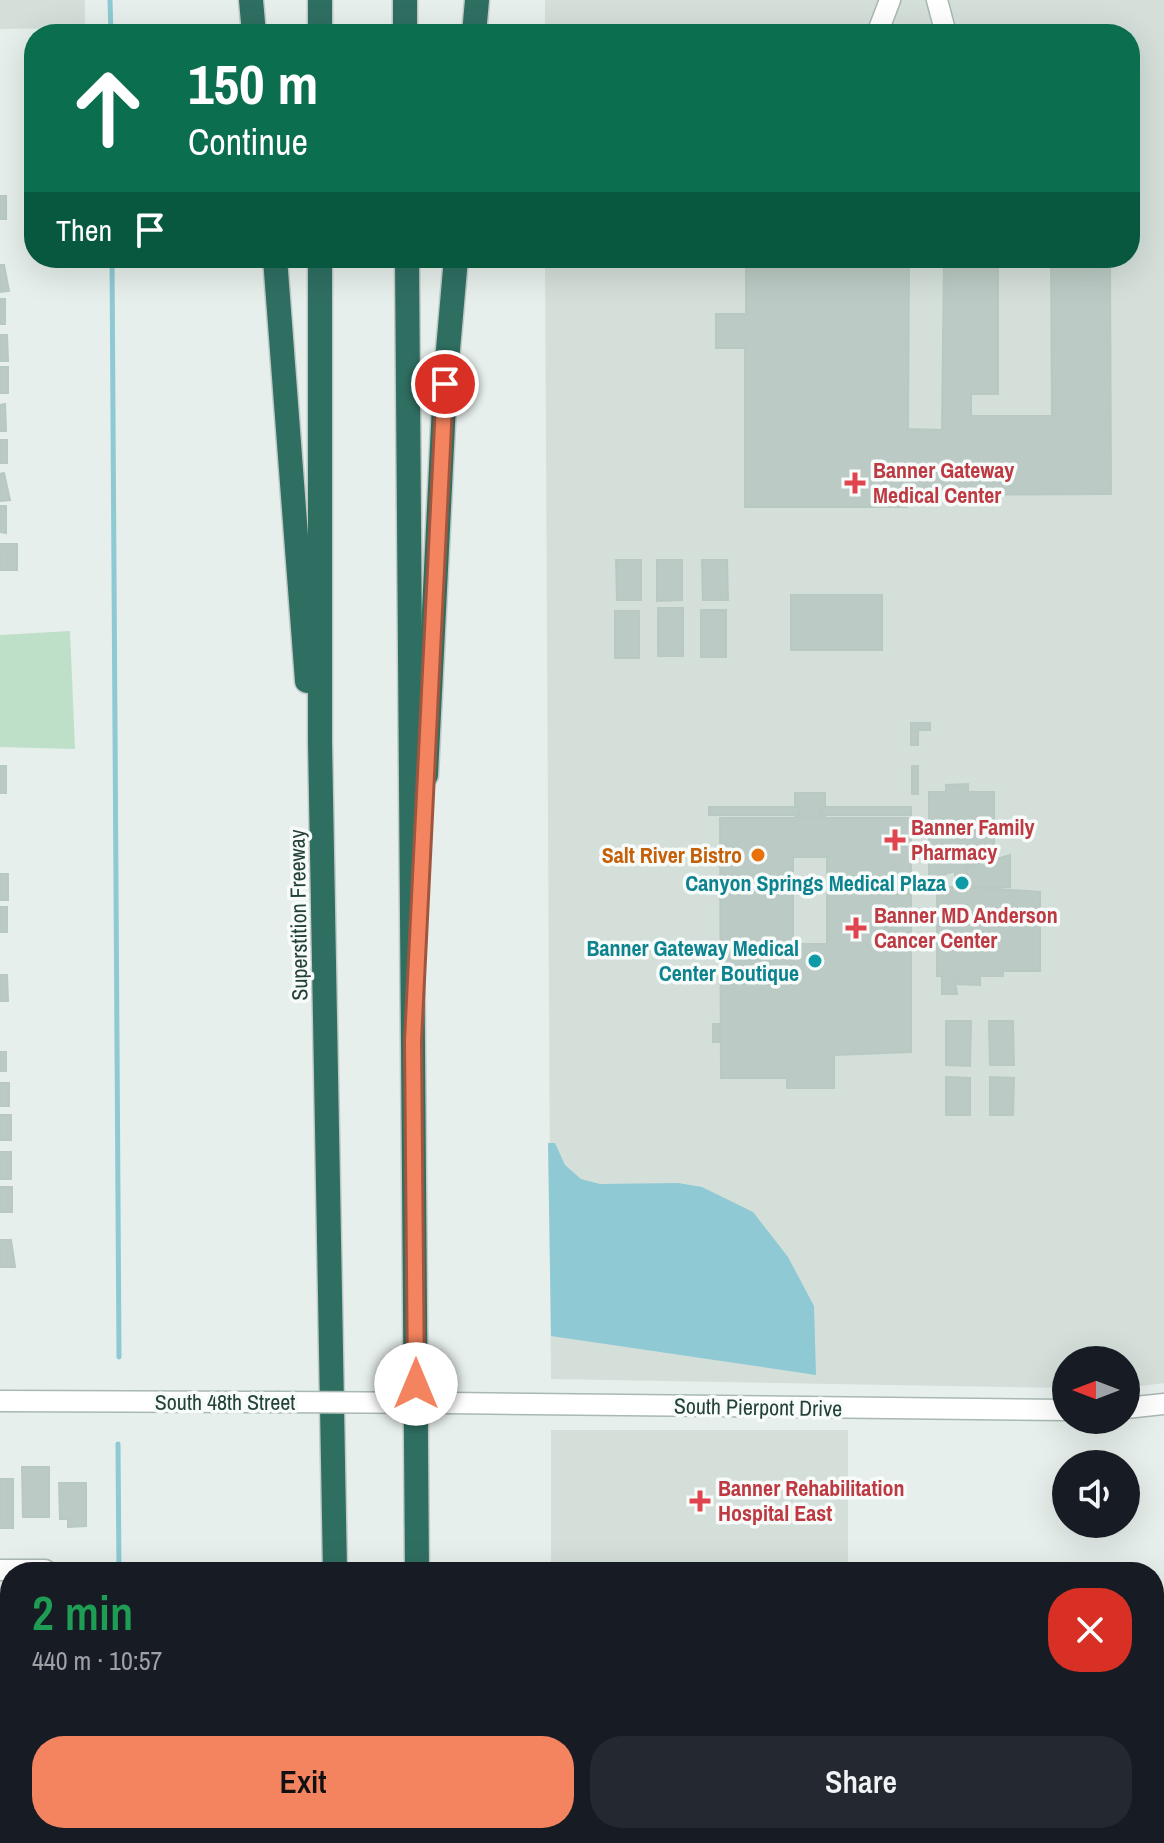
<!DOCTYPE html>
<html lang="en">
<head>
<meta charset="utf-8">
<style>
	body { margin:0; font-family:"Archivo Narrow",sans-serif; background:#242831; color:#f1f3f6; height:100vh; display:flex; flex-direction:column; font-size:30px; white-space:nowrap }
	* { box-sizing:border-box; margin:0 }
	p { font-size:26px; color:#9ea1a6 }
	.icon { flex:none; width:44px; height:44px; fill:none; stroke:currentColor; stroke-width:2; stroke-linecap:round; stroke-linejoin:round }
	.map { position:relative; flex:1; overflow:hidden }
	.drawer { position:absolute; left:0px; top:1562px; width:1164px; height:282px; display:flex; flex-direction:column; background:#171b24; border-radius:32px 32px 0 0; box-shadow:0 8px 32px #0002 }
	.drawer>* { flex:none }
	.top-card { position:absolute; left:24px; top:24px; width:1116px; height:244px; border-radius:32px; box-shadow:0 8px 32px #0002; background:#0b6e4f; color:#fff; overflow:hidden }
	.needle { width:52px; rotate:270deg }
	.controls { position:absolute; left:1052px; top:1346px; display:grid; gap:16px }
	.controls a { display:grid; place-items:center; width:88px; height:88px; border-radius:50%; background:#171b24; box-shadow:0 8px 32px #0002; font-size:40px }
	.pin { position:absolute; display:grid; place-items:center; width:68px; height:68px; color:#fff; margin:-34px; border:4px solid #fff; border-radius:50%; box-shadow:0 2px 8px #0007 }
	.me { position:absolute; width:88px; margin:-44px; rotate:0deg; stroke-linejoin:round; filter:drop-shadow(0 0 6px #0008) }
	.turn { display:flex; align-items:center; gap:28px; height:168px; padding:0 32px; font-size:36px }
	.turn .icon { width:104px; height:104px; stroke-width:2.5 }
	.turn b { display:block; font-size:56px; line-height:68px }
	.then { display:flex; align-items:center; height:76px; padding:0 32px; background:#0003; gap:16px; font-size:30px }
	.round { display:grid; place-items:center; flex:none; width:84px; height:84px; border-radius:32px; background:#242831 }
	.summary { display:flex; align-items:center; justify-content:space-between; height:136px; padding:0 32px }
	h1 { font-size:48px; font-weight:600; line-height:60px; color:#1e9e55 }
	.cta { display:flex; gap:16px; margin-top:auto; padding:16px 32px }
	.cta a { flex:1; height:92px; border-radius:32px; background:#f4845f; color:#111; font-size:32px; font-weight:600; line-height:92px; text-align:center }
	.cta a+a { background:#242831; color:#f1f3f6 }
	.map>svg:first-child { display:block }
	.built { fill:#d4dfda }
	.green { fill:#bfe0c8 }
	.water { fill:#8ec9d4 }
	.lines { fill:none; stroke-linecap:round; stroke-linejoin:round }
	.stream { stroke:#8ec9d4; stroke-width:5 }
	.building { fill:#bbcac4; stroke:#b8c9c2; stroke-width:2; fill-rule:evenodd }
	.minor-casing { stroke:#a8b8b2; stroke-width:23 }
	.highway-casing { stroke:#c2cac8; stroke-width:27 }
	.minor { stroke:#fff; stroke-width:20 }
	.highway { stroke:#2f6f62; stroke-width:24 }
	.minor-bridge-casing { stroke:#a8b8b2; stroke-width:23; stroke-linecap:butt }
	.minor-bridge { stroke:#fff; stroke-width:20 }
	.route-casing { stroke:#9f563e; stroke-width:20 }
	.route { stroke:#f4845f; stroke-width:14 }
	.health-dot { fill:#e0444e; stroke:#f7fbf9; stroke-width:3 }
	.food-dot { fill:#e8710a; stroke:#f7fbf9; stroke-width:3 }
	.culture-dot { fill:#0f9aa8; stroke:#f7fbf9; stroke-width:3 }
	.labels { text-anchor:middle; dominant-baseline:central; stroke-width:7; stroke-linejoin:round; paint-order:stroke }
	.health-label { font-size:22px; font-weight:bold; fill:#be3a42; stroke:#f7fbf9; text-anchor:start }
	.food-label { font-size:22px; font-weight:bold; fill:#c56008; stroke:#f7fbf9; text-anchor:end }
	.culture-label { font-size:22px; font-weight:bold; fill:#0d838f; stroke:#f7fbf9; text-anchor:end }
	.street-label { font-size:22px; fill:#24423a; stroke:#f7fbf9 }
</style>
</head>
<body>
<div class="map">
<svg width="1164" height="1843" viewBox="0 0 1164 1843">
	<rect width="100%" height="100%" fill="#e6efeb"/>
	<g class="built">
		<path d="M0 0H85V28L0 29Z"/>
		<path d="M545 0H1164V1383L1126 1388V1360H1066V1388L551 1379 545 258H1130V34H545Z"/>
		<rect x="551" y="1430" width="297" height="142"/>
		<rect x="551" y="1834" width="296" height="9"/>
	</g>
	<path class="green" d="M70 631 75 749 0 747V635Z"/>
	<path class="water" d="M548 1143H555L565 1165 581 1179 600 1184 678 1183 702 1187 753 1212 788 1257 814 1306 816 1375 551 1336Z"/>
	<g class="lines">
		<g class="stream">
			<path d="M110 0 111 34"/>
			<path d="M112 258 119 1357"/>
			<path d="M118 1444 119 1572"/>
			<path d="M121 1834V1843"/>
		</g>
	</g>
	<g class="building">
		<rect x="0" y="196" width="6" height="23"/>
		<path d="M746 258H909L908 429 942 430 944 258H998V394H971V416H1052L1051 258H1110L1111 494 906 495 907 507H745V348H716V314H746Z"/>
		<path d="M0 265H4L9 291 0 292Z"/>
		<rect x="0" y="299" width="5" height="25"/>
		<path d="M0 335H7L8 361H0Z"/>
		<rect x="0" y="367" width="8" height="26"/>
		<path d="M5 404 6 431H0V405Z"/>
		<rect x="0" y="440" width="7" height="23"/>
		<path d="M4 473 10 500 0 501V474Z"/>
		<path d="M0 506H6V533L0 532Z"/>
		<rect x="0" y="544" width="17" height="26"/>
		<path d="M616 560H641V600H617Z"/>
		<path d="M657 560H682V600L657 601Z"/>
		<path d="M702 560H727L728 600H703Z"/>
		<rect x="791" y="595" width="91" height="55"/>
		<rect x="658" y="608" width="25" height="48"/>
		<rect x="701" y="610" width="25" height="47"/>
		<rect x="615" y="611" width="24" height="47"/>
		<path d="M911 723H930V730H918V745H911Z"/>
		<rect x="0" y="766" width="6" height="27"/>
		<rect x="912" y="766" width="6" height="28"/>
		<path d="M968 784V792H994V859L965 868 971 887 1040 892V971H1003V976H980V985L954 984V976H937V887H955V871L929 879V792H946V785Z"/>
		<rect x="795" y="793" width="30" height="25"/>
		<rect x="709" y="807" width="90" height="8"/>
		<rect x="821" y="807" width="90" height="8"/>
		<path d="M720 818H911V1052L834 1055V1088H787V1078H721ZM793 857H827V944H793Z"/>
		<path d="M1010 855V887H971L965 868Z"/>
		<rect x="0" y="874" width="8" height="26"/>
		<rect x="0" y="907" width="7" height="25"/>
		<path d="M0 975H7L8 1001H0Z"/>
		<path d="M942 976H954L957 994H942Z"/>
		<path d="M946 1021H971L970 1066 946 1065Z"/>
		<path d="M989 1021H1013L1014 1065H990Z"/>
		<rect x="713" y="1024" width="7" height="18"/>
		<rect x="0" y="1052" width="6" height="19"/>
		<path d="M946 1077 970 1078V1115H946Z"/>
		<path d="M990 1077 1014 1078 1013 1115H990Z"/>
		<rect x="0" y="1083" width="9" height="23"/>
		<rect x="0" y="1115" width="11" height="25"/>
		<rect x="0" y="1152" width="11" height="27"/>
		<rect x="0" y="1187" width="12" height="25"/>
		<path d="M0 1240H11L15 1267H0Z"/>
		<path d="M22 1467H49V1517H23Z"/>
		<rect x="0" y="1479" width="13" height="49"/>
		<path d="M59 1483H86V1526L68 1527V1519H60Z"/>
		<rect x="0" y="1615" width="10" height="51"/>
		<rect x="0" y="1708" width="10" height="52"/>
		<path d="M61 1838H86L87 1843H61Z"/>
	</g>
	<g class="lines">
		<g class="minor-casing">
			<g id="minor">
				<path d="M937 0 946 34"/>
				<path d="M877 34 890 0"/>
				<path d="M0 1401 277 1402"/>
				<path d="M449 1403 1066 1410"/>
				<path d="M1126 1408 1164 1404"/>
				<path d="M0 1570H45"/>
				<path d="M0 1798H10"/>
			</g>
		</g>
		<g class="highway-casing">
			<g id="highway">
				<path d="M251 0 254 34"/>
				<path d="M320 0V34"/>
				<path d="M405 0V34"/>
				<path d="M474 34 477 0"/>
				<path d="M275 258 307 681"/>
				<path d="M320 258V741L335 1572"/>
				<path d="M407 258 417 1572"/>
				<path d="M426 775 445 384 456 258"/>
				<path d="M419 1834V1843"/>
				<path d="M328 1843V1834"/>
			</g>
		</g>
		<use href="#minor" class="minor"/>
		<use href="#highway" class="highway"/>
		<g class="minor-bridge-casing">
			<path id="minor-bridge" d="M277 1402 449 1403"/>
		</g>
		<use href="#minor-bridge" class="minor-bridge"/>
	</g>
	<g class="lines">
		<g class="route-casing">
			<path id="route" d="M416 1384 413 1041 445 384"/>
		</g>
		<use href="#route" class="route"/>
	</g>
	<g class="health-dot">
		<path d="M851 471h8v8h8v8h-8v8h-8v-8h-8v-8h8z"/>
		<path d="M891 828h8v8h8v8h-8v8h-8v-8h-8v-8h8z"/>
		<path d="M852 916h8v8h8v8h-8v8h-8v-8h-8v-8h8z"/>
		<path d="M696 1489h8v8h8v8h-8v8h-8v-8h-8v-8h8z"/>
	</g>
	<circle class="food-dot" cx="758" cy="855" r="8"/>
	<g class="culture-dot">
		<circle cx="962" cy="883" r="8"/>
		<circle cx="815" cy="961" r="8"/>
	</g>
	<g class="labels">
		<g class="health-label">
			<text x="873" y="470">Banner Gateway<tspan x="873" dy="25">Medical Center</tspan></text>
			<text x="911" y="827">Banner Family<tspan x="911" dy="25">Pharmacy</tspan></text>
			<text x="874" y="915">Banner MD Anderson<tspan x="874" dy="25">Cancer Center</tspan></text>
			<text x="718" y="1488">Banner Rehabilitation<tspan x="718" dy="25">Hospital East</tspan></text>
		</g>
		<g class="food-label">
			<text x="742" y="855">Salt River Bistro</text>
		</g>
		<g class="culture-label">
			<text x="946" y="883">Canyon Springs Medical Plaza</text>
			<text x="799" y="948">Banner Gateway Medical<tspan x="799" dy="25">Center Boutique</tspan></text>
		</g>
		<g class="street-label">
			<text transform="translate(298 915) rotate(-91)">Superstition Freeway</text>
			<text x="225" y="1402">South 48th Street</text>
			<text transform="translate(758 1407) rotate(1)">South Pierpont Drive</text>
		</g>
	</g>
</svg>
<div class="controls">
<a><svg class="needle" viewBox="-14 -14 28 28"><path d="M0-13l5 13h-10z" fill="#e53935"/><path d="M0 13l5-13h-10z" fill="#9ea1a6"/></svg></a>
<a><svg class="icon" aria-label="sound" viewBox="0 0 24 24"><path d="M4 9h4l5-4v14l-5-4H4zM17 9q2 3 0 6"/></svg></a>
</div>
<div class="pin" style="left:445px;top:384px;background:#d93025"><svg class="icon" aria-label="arrive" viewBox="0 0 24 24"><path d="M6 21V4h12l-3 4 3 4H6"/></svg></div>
<svg class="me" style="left:416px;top:1384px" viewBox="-20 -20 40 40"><circle r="19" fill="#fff"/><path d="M0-13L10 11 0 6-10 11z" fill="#f4845f"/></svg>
<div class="top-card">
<div class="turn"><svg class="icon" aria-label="ahead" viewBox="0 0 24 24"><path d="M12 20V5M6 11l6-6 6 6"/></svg><div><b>150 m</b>Continue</div></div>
<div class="then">Then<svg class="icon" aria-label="arrive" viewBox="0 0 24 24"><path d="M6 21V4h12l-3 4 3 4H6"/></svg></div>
</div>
<section class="drawer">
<div class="summary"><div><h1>2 min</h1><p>440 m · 10:57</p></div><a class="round" style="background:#d93025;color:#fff"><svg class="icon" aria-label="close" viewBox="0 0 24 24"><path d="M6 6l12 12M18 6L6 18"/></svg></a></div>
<div class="cta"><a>Exit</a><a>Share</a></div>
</section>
</div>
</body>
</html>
